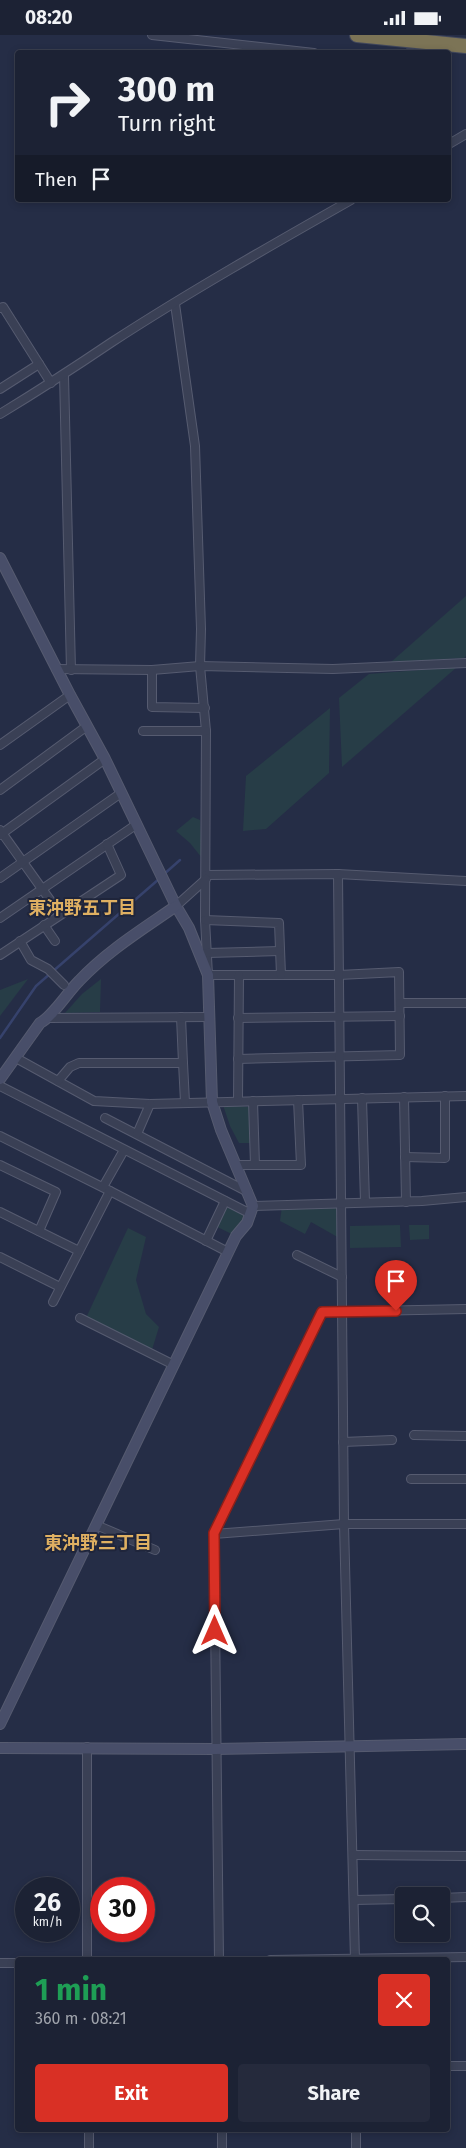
<!DOCTYPE html>
<html lang="en">
<head>
<meta charset="utf-8">
<style>
	body { margin:0; font-family:"Fira Sans","Noto Sans JP",sans-serif; background:#252a3c; color:#f1f3f6; height:100vh; display:flex; flex-direction:column; font-size:19px; white-space:nowrap }
	* { box-sizing:border-box; margin:0 }
	p { font-size:16px; color:#a0a4ac }
	.icon { flex:none; width:28px; height:28px; fill:none; stroke:currentColor; stroke-width:2; stroke-linecap:round; stroke-linejoin:round }
	.map { position:relative; flex:1; overflow:hidden }
	.details { position:absolute; left:15px; top:1922px; width:435px; height:175px; display:flex; flex-direction:column; background:#1c2234; border-radius:5px; box-shadow:0 2px 8px #0003,0 0 0 1px #3a3f4f }
	.details>* { flex:none }
	.top-card { position:absolute; left:15px; top:15px; width:436px; height:152px; border-radius:5px; box-shadow:0 2px 8px #0003,0 0 0 1px #3a3f4f; background:#1c2234; color:#f1f3f6; overflow:hidden }
	.tools { position:absolute; left:395px; top:1852px; display:grid; gap:10px }
	.tools a { display:grid; place-items:center; width:55px; height:55px; border-radius:5px; background:#1c2234; box-shadow:0 2px 8px #0003,0 0 0 1px #3a3f4f; font-size:25px }
	.speed { position:absolute; left:15px; top:1842px; display:flex; gap:10px; font-size:25px; font-weight:700; text-align:center }
	.speed>* { display:grid; place-content:center; width:65px; height:65px; border-radius:50%; background:#1c2234; box-shadow:0 2px 8px #0003,0 0 0 1px #3a3f4f; line-height:1 }
	.speed small { font-size:12px; font-weight:400 }
	.speed .limit { border:8px solid #d22; background:#fff; color:#111 }
	.pin { position:absolute; display:grid; place-items:center; width:42px; height:42px; color:#fff; margin:-51px -21px; border-radius:50% 50% 50% 0; rotate:-45deg; box-shadow:0 0 5px #0007 }
	.pin .icon { rotate:45deg }
	.me { position:absolute; width:55px; margin:-28px; rotate:0deg; stroke-linejoin:round; filter:drop-shadow(0 0 4px #0008) }
	.turn { display:flex; align-items:center; gap:18px; height:105px; padding:0 20px; font-size:22px }
	.turn .icon { width:65px; height:65px; stroke-width:2.5 }
	.turn b { display:block; font-size:35px; line-height:42px }
	.then { display:flex; align-items:center; height:48px; padding:0 20px; background:#0003; gap:10px; font-size:19px }
	.round { display:grid; place-items:center; flex:none; width:52px; height:52px; border-radius:5px; background:#252a3c }
	.headline { display:flex; align-items:center; justify-content:space-between; height:85px; padding:0 20px }
	h1 { font-size:30px; font-weight:700; line-height:38px; color:#1e9e55 }
	.primary-button { display:flex; gap:10px; margin-top:auto; padding:10px 20px }
	.primary-button a { flex:1; height:58px; border-radius:5px; background:#d93025; color:#fff; font-size:20px; font-weight:700; line-height:58px; text-align:center }
	.primary-button a+a { background:#252a3c; color:#f1f3f6 }
	.status { display:flex; justify-content:space-between; align-items:center; height:35px; padding:0 25px; background:#1c2234; direction:ltr }
	.status svg { height:14px; fill:currentColor }
	.map>svg:first-child { display:block }
	.green { fill:#273d47 }
	.lines { fill:none; stroke-linecap:round; stroke-linejoin:round }
	.stream { stroke:#36426c; stroke-width:2.5 }
	.street-tunnel { stroke:#3b425a; stroke-width:8; stroke-dasharray:8 4; stroke-linecap:butt }
	.street-casing { stroke:#565b70; stroke-width:10 }
	.secondary-casing { stroke:#565b70; stroke-width:12 }
	.highway-casing { stroke:#42485d; stroke-width:16 }
	.street { stroke:#3a4055; stroke-width:8 }
	.secondary { stroke:#484e69; stroke-width:10 }
	.highway { stroke:#7c7456; stroke-width:14 }
	.route-casing { stroke:#8d1f18; stroke-width:12 }
	.route { stroke:#d93025; stroke-width:9 }
	.labels { text-anchor:middle; dominant-baseline:central; stroke-width:4; stroke-linejoin:round; paint-order:stroke }
	.neighbourhood-label { font-size:18px; font-weight:bold; fill:#dfb062; stroke:#1f253b }
</style>
</head>
<body>
<div class="status"><b>08:20</b><svg viewBox="0 0 49 12"><path d="M0 12V9h3v3zM5 12V6h3v6zM10 12V3h3v9zM15 12V0h3v12zM26 1h20v11H26zM47 4h2v5h-2z"/></svg></div>
<div class="map">
<svg width="466" height="2113" viewBox="0 0 466 2113">
	<rect width="100%" height="100%" fill="#252d46"/>
	<g class="green">
		<path d="M466 561V621L464 623 391 627Z"/>
		<path d="M457 632 342 732 339 663 369 639Z"/>
		<path d="M330 673 329 738 266 794 243 796 246 741Z"/>
		<path d="M193 782 200 785 202 823 190 808 176 796Z"/>
		<path d="M28 944 0 981V955Z"/>
		<path d="M101 944 100 977 65 978 82 959Z"/>
		<path d="M223 1070 250 1072 252 1108H239L230 1091Z"/>
		<path d="M225 1166 251 1179 236 1201 213 1190Z"/>
		<path d="M341 1169V1204L311 1187 305 1199 280 1186 282 1171Z"/>
		<path d="M400 1190 401 1212 350 1213V1191Z"/>
		<path d="M409 1190H429V1204L410 1205Z"/>
		<path d="M128 1193 146 1202 136 1245 146 1279 159 1292 151 1318 85 1285Z"/>
	</g>
	<g class="lines">
		<g class="stream">
			<path d="M163 840 180 825"/>
			<path d="M0 1003 36 951 159 844"/>
		</g>
		<path class="street-tunnel" d="M410 18 411 2"/>
		<g class="street-casing">
			<g id="street">
				<path d="M152 0 314 18"/>
				<path d="M449 109 466 99"/>
				<path d="M175 269 195 411 201 594 200 631 206 696 205 885 208 940H339L399 937 400 1020 238 1024"/>
				<path d="M0 273 3 272 51 348"/>
				<path d="M64 340 71 635"/>
				<path d="M0 354 39 329"/>
				<path d="M0 379C38 356 75 332 112 307 189 257 270 211 351 165"/>
				<path d="M56 634 152 635 200 631 333 634 466 628"/>
				<path d="M152 635V672L205 673"/>
				<path d="M143 696H206"/>
				<path d="M0 710 70 660"/>
				<path d="M0 755 87 691"/>
				<path d="M0 795 60 879"/>
				<path d="M0 800 105 724"/>
				<path d="M338 839 344 1489 355 1925"/>
				<path d="M206 840 338 839 466 846"/>
				<path d="M0 843 121 758"/>
				<path d="M176 871 206 844"/>
				<path d="M0 883 137 789"/>
				<path d="M205 885 279 888 281 940"/>
				<path d="M44 890 55 906"/>
				<path d="M20 906 31 925 48 934 64 950"/>
				<path d="M207 918 280 916"/>
				<path d="M0 920 121 840 107 809"/>
				<path d="M400 968H466"/>
				<path d="M181 982 183 1028"/>
				<path d="M49 983 209 982"/>
				<path d="M238 983 400 981"/>
				<path d="M16 1023 94 1066 150 1069 466 1061"/>
				<path d="M58 1046 70 1032 79 1028H183L185 1067"/>
				<path d="M0 1051 251 1179"/>
				<path d="M404 1062 406 1167"/>
				<path d="M362 1063 365 1167"/>
				<path d="M238 1066 239 940"/>
				<path d="M253 1066 255 1130"/>
				<path d="M105 1083 248 1157"/>
				<path d="M137 1099 150 1069"/>
				<path d="M0 1101 110 1156 53 1267"/>
				<path d="M405 1122 445 1123V1061"/>
				<path d="M0 1130 56 1157 39 1196"/>
				<path d="M236 1130H301L298 1065"/>
				<path d="M103 1152 124 1115"/>
				<path d="M110 1156 228 1217"/>
				<path d="M253 1171 422 1166 466 1162"/>
				<path d="M0 1177 79 1216"/>
				<path d="M206 1206 225 1166"/>
				<path d="M297 1220 342 1242"/>
				<path d="M0 1222 60 1252"/>
				<path d="M80 1283 174 1330"/>
				<path d="M414 1400 466 1401"/>
				<path d="M343 1407 392 1405"/>
				<path d="M411 1444H466"/>
				<path d="M96 1490 155 1515"/>
				<path d="M214 1499 344 1489H466"/>
				<path d="M353 1820 466 1821"/>
				<path d="M441 1863 466 1862"/>
				<path d="M354 1865 404 1864"/>
				<path d="M87 1925V1712"/>
				<path d="M219 1925 214 1499 322 1277 466 1274"/>
				<path d="M270 1925 466 1922"/>
				<path d="M0 1928H18"/>
				<path d="M448 2031H466"/>
				<path d="M89 2095V2113"/>
				<path d="M222 2095V2113"/>
				<path d="M356 2113V2095"/>
			</g>
		</g>
		<g class="secondary-casing">
			<g id="secondary">
				<path d="M0 523 70 660 105 724 176 871 189 893 208 940 212 1067 221 1095 253 1171 247 1188 236 1201 0 1689"/>
				<path d="M0 1044 40 988C53 981 67 958 79 946 107 916 143 894 176 871"/>
				<path d="M0 1713 215 1714 466 1709"/>
			</g>
		</g>
		<g class="highway-casing">
			<path id="highway" d="M357 0 466 11"/>
		</g>
		<use href="#street" class="street"/>
		<use href="#secondary" class="secondary"/>
		<use href="#highway" class="highway"/>
	</g>
	<g class="lines">
		<g class="route-casing">
			<path id="route" d="M215 1596 214 1498 322 1277 396 1276"/>
		</g>
		<use href="#route" class="route"/>
	</g>
	<g class="labels">
		<g class="neighbourhood-label">
			<text x="82" y="873">東沖野五丁目</text>
			<text x="98" y="1508">東沖野三丁目</text>
		</g>
	</g>
</svg>
<div class="tools">
<a><svg class="icon" aria-label="search" viewBox="0 0 24 24"><circle cx="10" cy="10" r="6"/><path d="M15 15l6 6"/></svg></a>
</div>
<div class="speed"><div>26<small>km/h</small></div><div class="limit">30</div></div>
<div class="pin" style="left:396px;top:1276px;background:#d93025"><svg class="icon" aria-label="arrive" viewBox="0 0 24 24"><path d="M6 21V4h12l-3 4 3 4H6"/></svg></div>
<svg class="me" style="left:215px;top:1596px" viewBox="-20 -20 40 40"><path d="M0-17L14 15 0 8-14 15z" fill="#d93025" stroke="#fff" stroke-width="4"/></svg>
<div class="top-card">
<div class="turn"><svg class="icon" aria-label="right" viewBox="0 0 24 24"><path d="M7 20v-9h11M14 6l5 5-5 5"/></svg><div><b>300 m</b>Turn right</div></div>
<div class="then">Then<svg class="icon" aria-label="arrive" viewBox="0 0 24 24"><path d="M6 21V4h12l-3 4 3 4H6"/></svg></div>
</div>
<section class="details">
<div class="headline"><div><h1>1 min</h1><p>360 m · 08:21</p></div><a class="round" style="background:#d93025;color:#fff"><svg class="icon" aria-label="close" viewBox="0 0 24 24"><path d="M6 6l12 12M18 6L6 18"/></svg></a></div>
<div class="primary-button"><a>Exit</a><a>Share</a></div>
</section>
</div>
</body>
</html>
